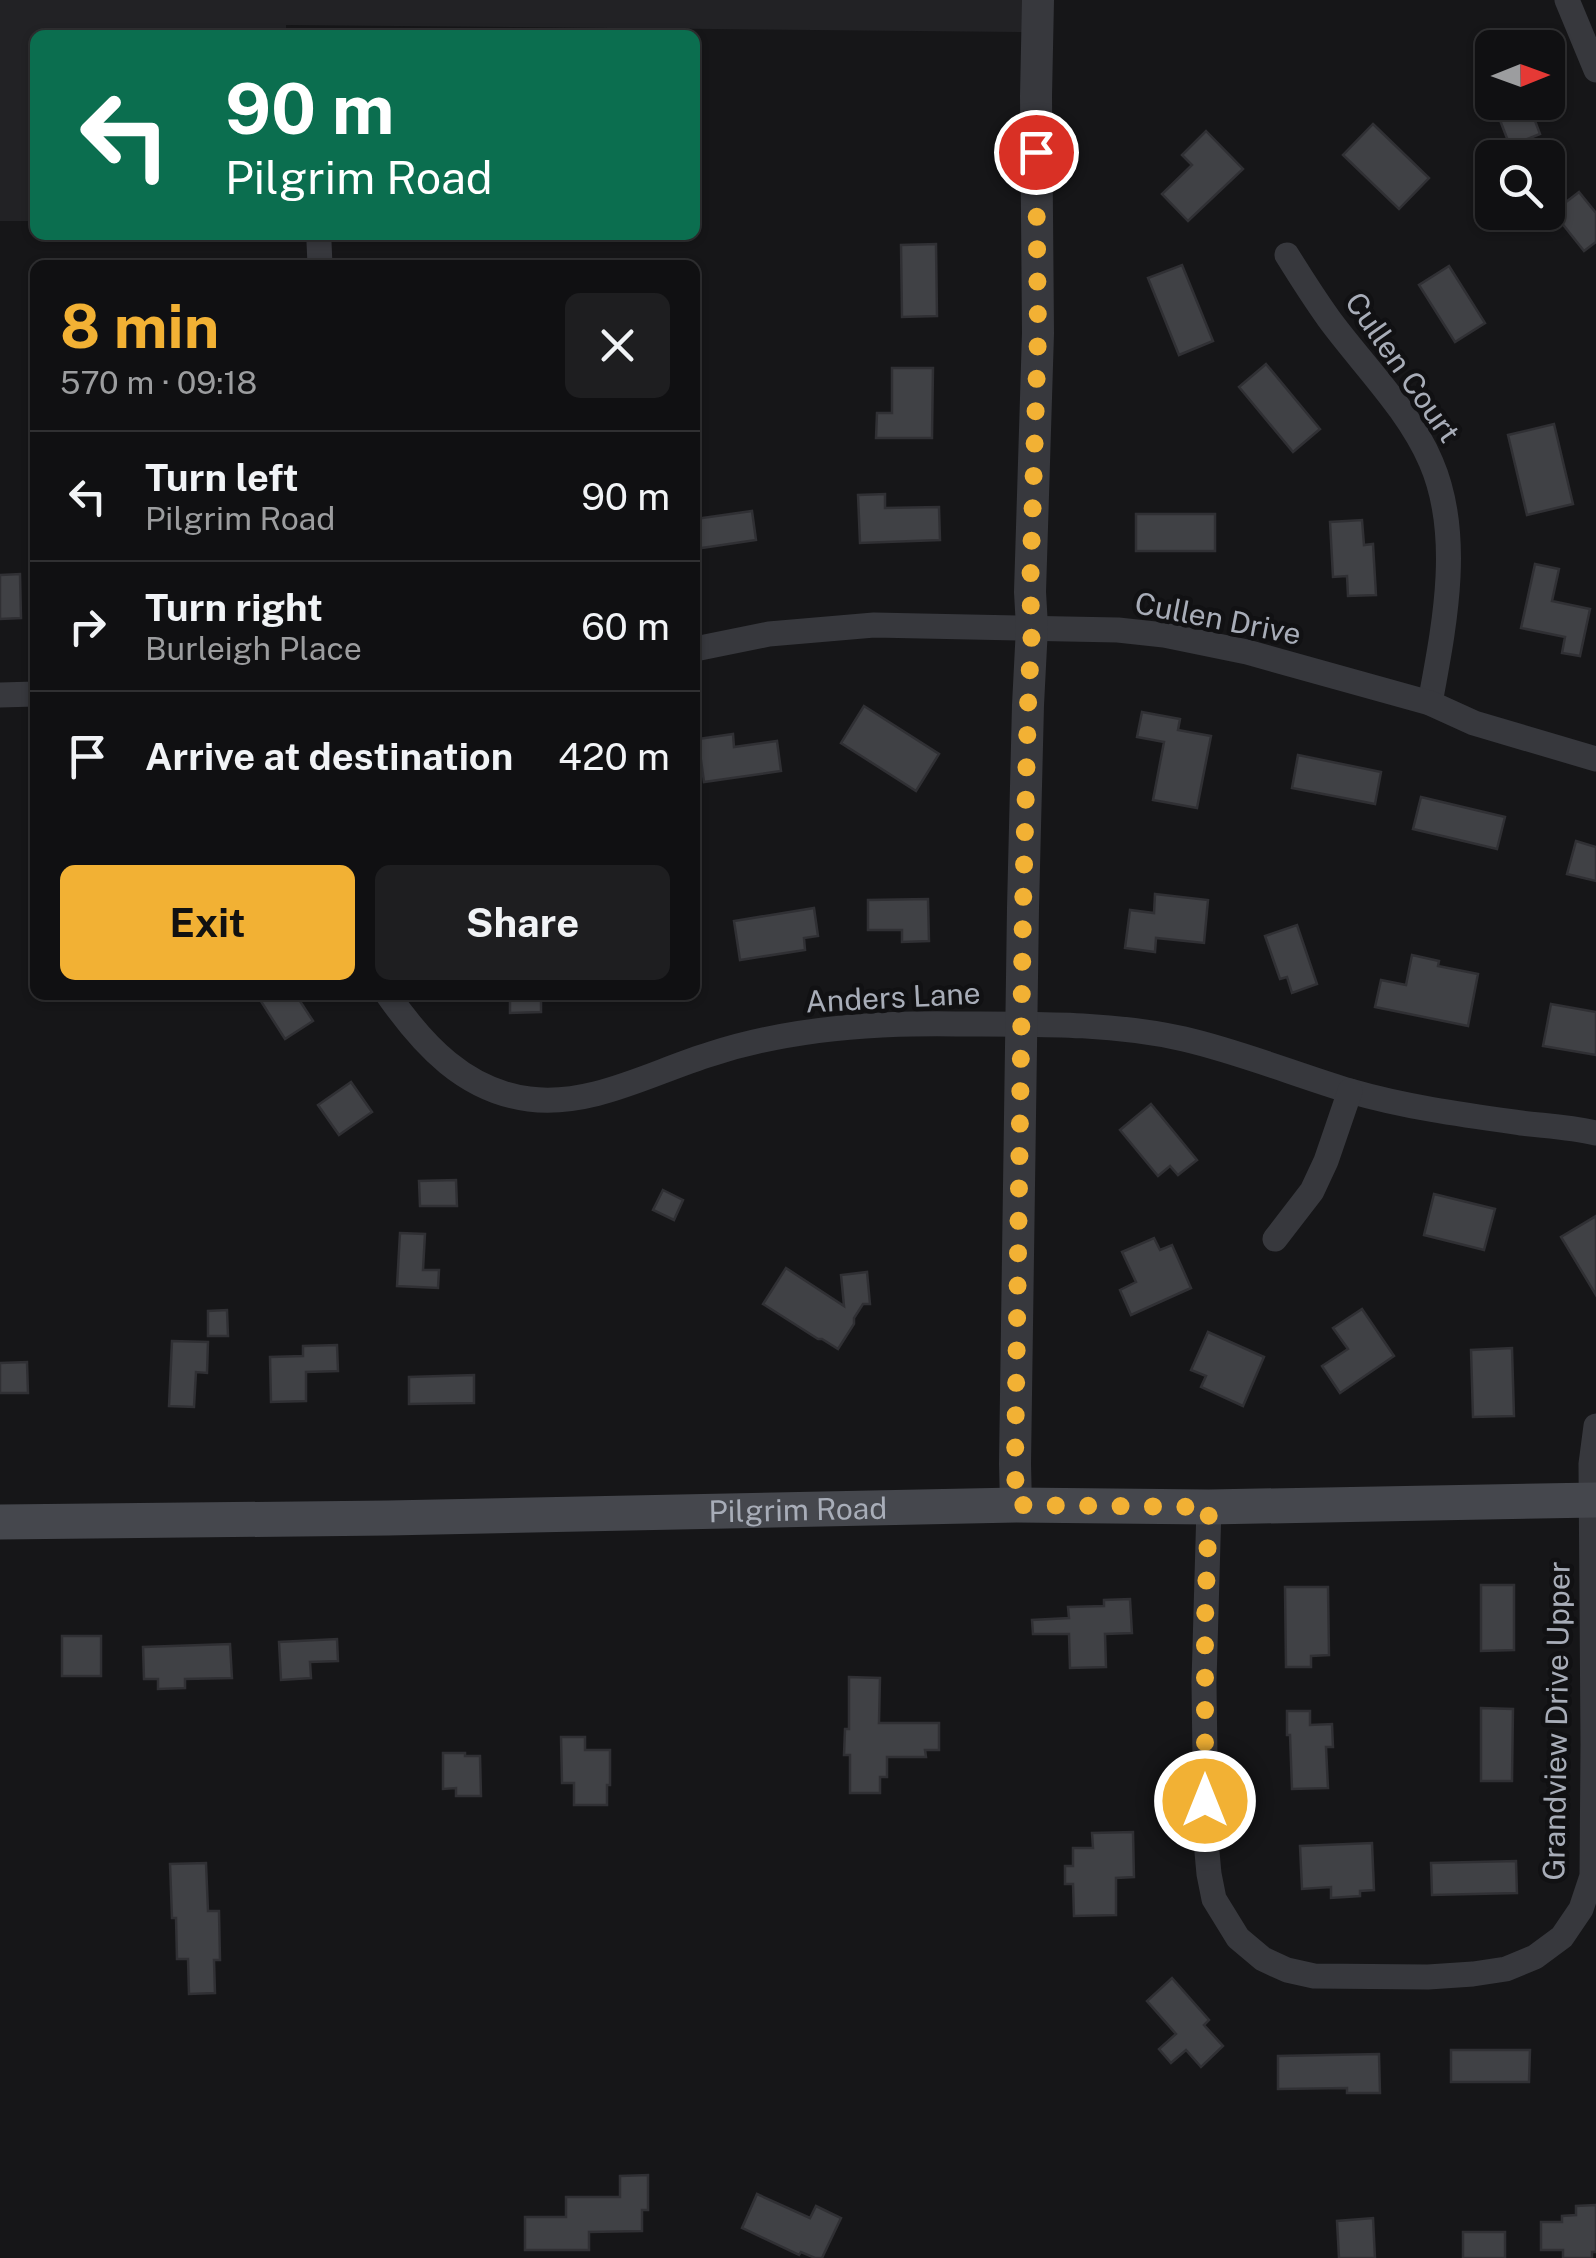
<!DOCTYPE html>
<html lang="en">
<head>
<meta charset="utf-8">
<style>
	body { margin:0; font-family:"Public Sans",sans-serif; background:#1e1e20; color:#f1f3f6; height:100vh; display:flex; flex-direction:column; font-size:38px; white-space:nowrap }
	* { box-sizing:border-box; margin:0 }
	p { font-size:32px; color:#9c9d9f }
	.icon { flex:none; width:55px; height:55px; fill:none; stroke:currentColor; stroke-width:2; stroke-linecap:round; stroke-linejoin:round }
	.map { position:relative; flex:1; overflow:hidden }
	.side { position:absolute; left:30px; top:260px; width:670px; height:740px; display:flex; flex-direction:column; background:#101012; border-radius:15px; box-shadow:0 2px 8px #0004,0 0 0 2px #303032 }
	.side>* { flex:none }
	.banner { position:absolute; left:30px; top:30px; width:670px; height:210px; border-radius:15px; box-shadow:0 2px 8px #0004,0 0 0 2px #303032; background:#0b6e4f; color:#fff; overflow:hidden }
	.needle { width:65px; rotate:89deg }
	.buttons { position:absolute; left:1475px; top:30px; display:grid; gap:20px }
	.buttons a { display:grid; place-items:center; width:90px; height:90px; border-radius:15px; background:#101012; box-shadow:0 2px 8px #0004,0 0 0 2px #303032; font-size:50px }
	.pin { position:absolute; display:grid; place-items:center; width:85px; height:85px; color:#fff; margin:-42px; border:5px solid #fff; border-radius:50%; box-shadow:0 2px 10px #0007 }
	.me { position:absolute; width:110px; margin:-55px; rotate:0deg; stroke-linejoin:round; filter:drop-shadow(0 0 8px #0008) }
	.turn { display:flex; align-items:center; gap:35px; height:210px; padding:0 30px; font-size:45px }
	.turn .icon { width:130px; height:130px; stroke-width:2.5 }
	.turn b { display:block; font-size:70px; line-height:85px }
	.round { display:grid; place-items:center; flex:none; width:105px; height:105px; border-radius:15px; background:#1e1e20 }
	.summary { display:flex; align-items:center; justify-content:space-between; height:170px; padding:0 30px }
	h1 { font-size:60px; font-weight:700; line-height:75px; color:#f2b134 }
	.button { display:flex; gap:20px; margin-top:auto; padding:20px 30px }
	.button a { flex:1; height:115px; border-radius:15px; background:#f2b134; color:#111; font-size:40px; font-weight:700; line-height:115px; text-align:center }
	.button a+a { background:#1e1e20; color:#f1f3f6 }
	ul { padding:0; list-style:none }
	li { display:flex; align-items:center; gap:30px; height:130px; padding:0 30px; border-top:2px solid #303032 }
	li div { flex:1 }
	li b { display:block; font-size:38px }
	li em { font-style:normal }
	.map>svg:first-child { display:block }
	.built { fill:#222225 }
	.building { fill:#404145; stroke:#303034; stroke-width:2.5 }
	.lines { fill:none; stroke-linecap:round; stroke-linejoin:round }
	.minor { stroke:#37383d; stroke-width:25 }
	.tertiary { stroke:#37383d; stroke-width:32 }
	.secondary { stroke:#45474d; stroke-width:35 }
	.route { stroke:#f2b134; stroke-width:18; stroke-dasharray:0 32.4 }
	.labels { text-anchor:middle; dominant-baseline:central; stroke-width:9; stroke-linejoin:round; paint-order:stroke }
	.street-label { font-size:30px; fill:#a8adb8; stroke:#111113 }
</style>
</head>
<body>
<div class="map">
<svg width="1596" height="2258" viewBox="0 0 1596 2258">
	<rect width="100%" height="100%" fill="#161618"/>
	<path class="built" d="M0 0H1030L1029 32 286 25V35H35V221H0Z"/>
	<g class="building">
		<path d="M1493 102H1528L1540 134 1510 146Z"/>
		<path d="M1373 124 1429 178 1399 209 1343 155Z"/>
		<path d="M1206 131 1243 169 1188 221 1162 194 1192 165 1182 155Z"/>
		<path d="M1579 192 1596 213V242L1584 251 1553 212Z"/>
		<path d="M936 244 937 316 902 317 901 245Z"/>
		<path d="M1182 265 1213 341 1179 355 1148 278Z"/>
		<path d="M1449 266 1485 323 1455 342 1419 285Z"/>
		<path d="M1266 364 1320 429 1293 452 1239 387Z"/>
		<path d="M892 368H933L932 438H876L877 413H892Z"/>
		<path d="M1554 424 1573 504 1527 515 1508 435Z"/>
		<path d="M885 494V508L939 507 940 540 860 543 858 495Z"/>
		<path d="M752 511 756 540 695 549V519Z"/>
		<rect x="1136" y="514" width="79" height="37"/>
		<path d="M1362 520 1364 545 1373 544 1376 595 1348 596 1347 576 1333 577 1330 522Z"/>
		<path d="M1535 564 1559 569 1552 601 1590 609 1580 656 1562 653 1565 637 1521 628Z"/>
		<path d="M20 574 21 618 0 619V575Z"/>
		<path d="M864 706 939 754 916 791 841 743Z"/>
		<path d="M1142 712 1180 719 1178 730 1211 736 1197 808 1153 800 1164 742 1137 737Z"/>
		<path d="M733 734 734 747 777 741 781 771 704 782 698 739Z"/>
		<path d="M1298 755 1381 772 1375 804 1292 788Z"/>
		<path d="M1421 797 1505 817 1497 849 1413 829Z"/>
		<path d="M1576 841 1596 847V881L1567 874Z"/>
		<path d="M1155 894 1208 900 1204 943 1156 938 1155 952 1125 948 1130 910 1154 913Z"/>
		<path d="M928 899 929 941 902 942V930H868V900Z"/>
		<path d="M814 908 818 936 804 938 805 950 740 960 734 921Z"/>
		<path d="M1297 925 1317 984 1292 993 1287 977 1280 979 1265 936Z"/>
		<path d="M1412 955 1439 961 1438 966 1478 974 1468 1026 1375 1007 1381 980 1406 985Z"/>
		<path d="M257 995H296L313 1021 285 1039Z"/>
		<path d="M510 995H541V1012L510 1013Z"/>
		<path d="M1551 1004 1596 1012V1055L1543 1046Z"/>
		<path d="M351 1082 372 1112 339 1135 318 1105Z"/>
		<path d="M1151 1104 1197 1160 1178 1175 1170 1166 1158 1176 1120 1130Z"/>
		<path d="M456 1180 457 1206H420L419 1181Z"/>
		<path d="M663 1190 683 1200 674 1220 653 1210Z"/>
		<path d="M1434 1194 1495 1209 1484 1250 1424 1235Z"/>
		<path d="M1596 1216V1295L1561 1237Z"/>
		<path d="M400 1233 425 1234 423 1270H439L438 1288 397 1286Z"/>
		<path d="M1154 1238 1160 1250 1172 1245 1191 1288 1131 1315 1120 1290 1136 1282 1122 1252Z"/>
		<path d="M786 1268 844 1306 841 1275 867 1272 870 1304H863L854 1318V1324L838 1349 822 1339H818L763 1304Z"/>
		<path d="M1362 1309 1394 1356 1340 1393 1322 1366 1348 1349 1333 1328Z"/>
		<path d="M227 1310 228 1336H208V1311Z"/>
		<path d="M1208 1332 1264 1357 1243 1406 1201 1387 1206 1376 1191 1370Z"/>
		<path d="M172 1341 208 1342 207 1373 196 1372 194 1407 169 1406Z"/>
		<path d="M337 1345 338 1371 306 1372V1401L271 1402 270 1357 303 1356V1346Z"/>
		<path d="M1512 1348 1514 1416 1473 1417 1471 1350Z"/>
		<path d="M27 1362 28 1393H0V1363Z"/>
		<path d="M474 1375V1403L409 1404V1377Z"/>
		<path d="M1481 1585H1514V1650L1481 1651Z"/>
		<path d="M1285 1587H1328L1329 1655 1311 1656V1667H1286Z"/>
		<path d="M1130 1599 1132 1633 1105 1634 1106 1667 1070 1668 1069 1634H1033L1032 1620 1069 1618 1068 1607 1104 1606V1600Z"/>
		<rect x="62" y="1636" width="39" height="40"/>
		<path d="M337 1639 338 1661 310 1662 311 1678 281 1680 279 1642Z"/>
		<path d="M230 1644 232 1678 185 1679V1688L158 1689V1679H144L143 1647Z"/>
		<path d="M849 1677 880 1678 879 1723H939V1750H925L926 1757H887V1777H880V1793H850V1755H844L845 1729H849Z"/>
		<path d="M1481 1708 1513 1709 1512 1781H1481Z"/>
		<path d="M1287 1711H1310V1725L1332 1724 1333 1747H1326L1328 1788 1292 1789 1290 1735H1287Z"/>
		<path d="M561 1737H585V1750H610V1785H607V1805H574V1783H562Z"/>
		<path d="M443 1753H465V1756H480L481 1796H456V1788L443 1789Z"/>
		<path d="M1133 1832 1134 1877 1116 1878V1915L1074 1916 1073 1884H1065V1866H1073V1848H1093L1092 1833Z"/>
		<path d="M1372 1843 1374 1890 1360 1891V1896L1331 1898V1887L1302 1889 1300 1846Z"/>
		<path d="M1516 1861 1517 1893 1432 1895 1431 1863Z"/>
		<path d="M206 1863 208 1911H219L220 1960H214L215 1993 189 1994 188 1959H177L176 1918H172L170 1864Z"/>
		<path d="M1172 1978 1209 2020 1204 2025 1223 2046 1201 2067 1186 2050 1171 2063 1159 2049 1176 2034 1147 2001Z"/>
		<path d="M1451 2050H1530L1529 2082H1451Z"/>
		<path d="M1379 2054 1380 2093H1347V2088L1278 2089V2056Z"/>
		<path d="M648 2175V2210H642V2231L589 2232V2250H525V2217H566V2197H620V2176Z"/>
		<path d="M757 2194 810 2218 816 2206 841 2218 822 2258H815L801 2252 799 2255 742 2228Z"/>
		<path d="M1596 2205V2252H1592V2258H1563V2250H1541V2222H1562V2216L1576 2215V2206Z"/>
		<path d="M1373 2218 1375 2258H1339L1337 2221Z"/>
		<rect x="1463" y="2232" width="42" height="26"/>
	</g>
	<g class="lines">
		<g class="minor">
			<path d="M1567 0 1596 70"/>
			<path d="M319 242 320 265"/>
			<path d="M1287 255C1300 276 1314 298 1329 319 1362 364 1409 410 1431 462 1463 536 1444 627 1430 703"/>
			<path d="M695 649 769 634 874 625 1118 630 1164 635 1247 652 1430 703 1474 723 1596 759"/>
			<path d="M0 695 35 694"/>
			<path d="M388 995C423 1045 465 1091 529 1099 592 1107 652 1072 711 1054 766 1036 824 1028 882 1025 915 1023 948 1024 980 1024 1049 1024 1117 1024 1184 1039 1240 1052 1294 1074 1350 1091 1405 1107 1464 1115 1521 1123 1546 1126 1571 1127 1596 1133"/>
			<path d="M1275 1239 1312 1191 1326 1161 1350 1091"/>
			<path d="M1209 1507 1204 1682 1206 1841 1209 1874 1214 1899 1238 1938 1263 1959 1287 1970 1314 1976 1428 1977 1473 1974 1506 1969 1535 1957 1562 1937 1581 1909 1592 1876 1593 1744 1591 1464 1596 1426"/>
		</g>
		<path class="tertiary" d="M1016 1505 1015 1464 1023 908 1028 705 1032 627 1030 592 1038 333 1036 96 1038 0"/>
		<path class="secondary" id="s1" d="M0 1522 388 1518 1016 1505 1209 1507 1596 1500"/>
	</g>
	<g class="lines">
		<path class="route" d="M1036 152 1038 334 1030 592 1032 627 1028 705 1023 908 1015 1464 1016 1505 1209 1507 1205 1620V1801"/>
	</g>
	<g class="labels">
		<g class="street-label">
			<text transform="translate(1403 367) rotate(55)">Cullen Court</text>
			<text transform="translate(1218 618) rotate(11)">Cullen Drive</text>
			<text transform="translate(893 997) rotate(-3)">Anders Lane</text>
			<text stroke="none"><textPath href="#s1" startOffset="798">Pilgrim Road</textPath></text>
			<text transform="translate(1556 1721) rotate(-89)">Grandview Drive Upper</text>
		</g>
	</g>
</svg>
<div class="buttons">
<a><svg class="needle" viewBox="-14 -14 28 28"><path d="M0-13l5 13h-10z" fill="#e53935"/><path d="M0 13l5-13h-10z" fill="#9c9d9f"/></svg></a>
<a><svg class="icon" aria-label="search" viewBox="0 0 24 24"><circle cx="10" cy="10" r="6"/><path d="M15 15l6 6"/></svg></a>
</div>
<div class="pin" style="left:1036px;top:152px;background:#d93025"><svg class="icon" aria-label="arrive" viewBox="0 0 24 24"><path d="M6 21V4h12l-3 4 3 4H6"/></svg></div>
<svg class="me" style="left:1205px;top:1801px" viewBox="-20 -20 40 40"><circle r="17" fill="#f2b134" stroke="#fff" stroke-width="3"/><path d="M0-11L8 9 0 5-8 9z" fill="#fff"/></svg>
<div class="banner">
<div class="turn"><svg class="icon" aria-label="left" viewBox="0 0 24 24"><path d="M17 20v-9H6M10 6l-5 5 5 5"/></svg><div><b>90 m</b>Pilgrim Road</div></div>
</div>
<section class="side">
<div class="summary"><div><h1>8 min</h1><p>570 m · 09:18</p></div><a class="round"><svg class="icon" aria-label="close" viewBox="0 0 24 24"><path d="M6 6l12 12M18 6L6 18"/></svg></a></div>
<ul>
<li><svg class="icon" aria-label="left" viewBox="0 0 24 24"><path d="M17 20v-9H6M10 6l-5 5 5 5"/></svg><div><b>Turn left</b><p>Pilgrim Road</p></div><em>90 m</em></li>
<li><svg class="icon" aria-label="right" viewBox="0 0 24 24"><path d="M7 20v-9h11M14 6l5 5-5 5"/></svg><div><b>Turn right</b><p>Burleigh Place</p></div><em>60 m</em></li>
<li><svg class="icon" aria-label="arrive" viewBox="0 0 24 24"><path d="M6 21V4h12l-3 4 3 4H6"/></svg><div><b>Arrive at destination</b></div><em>420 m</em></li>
</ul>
<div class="button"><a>Exit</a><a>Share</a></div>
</section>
</div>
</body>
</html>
